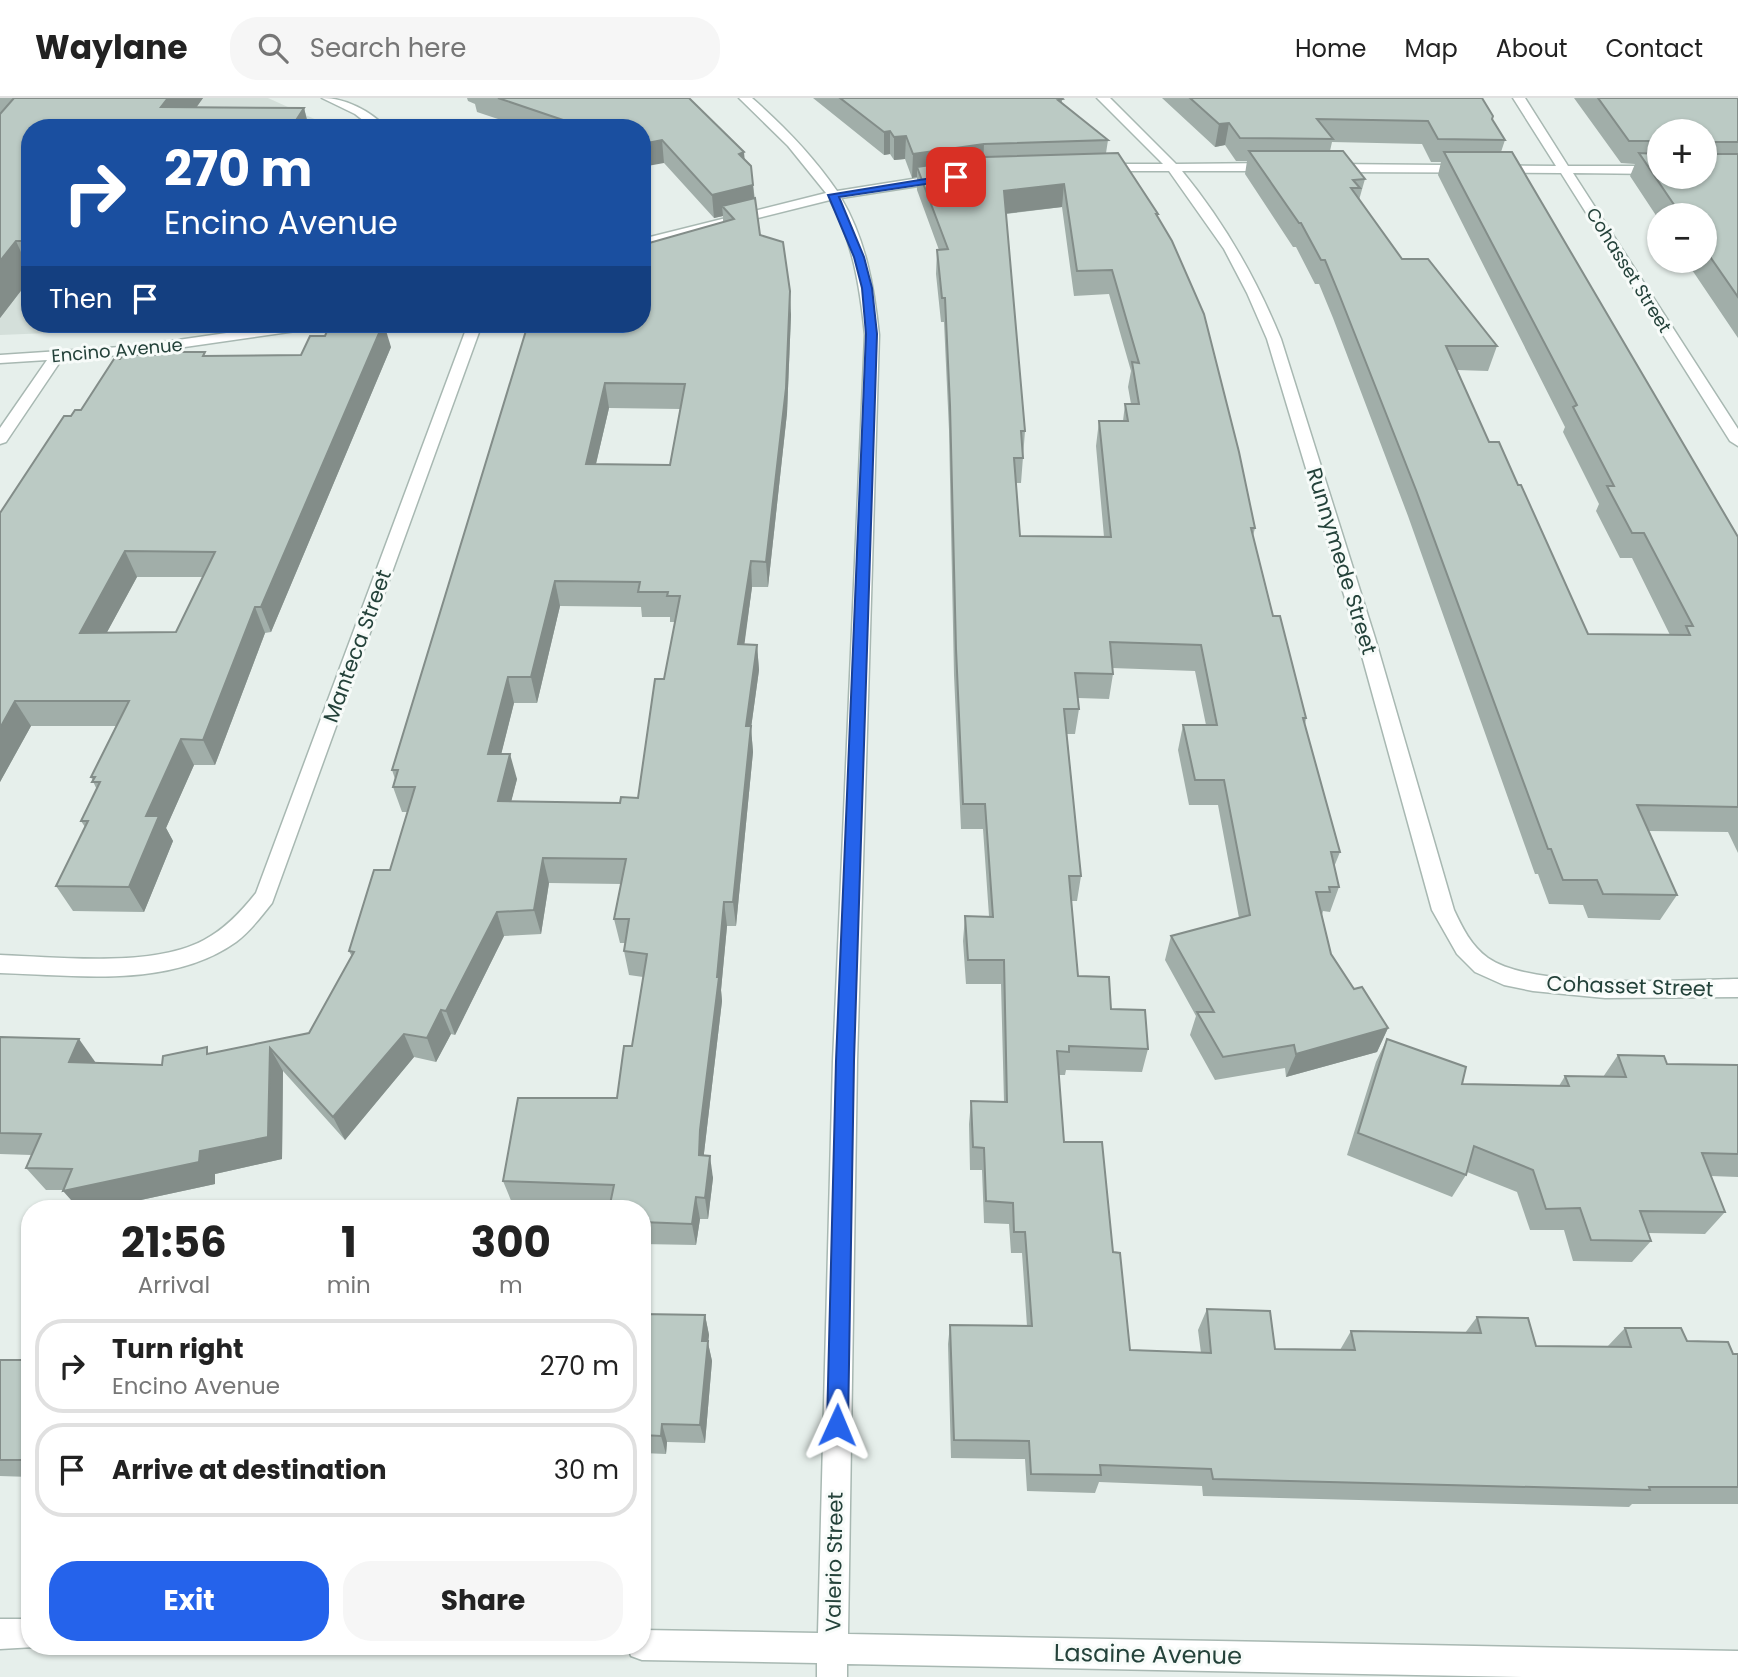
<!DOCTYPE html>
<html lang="en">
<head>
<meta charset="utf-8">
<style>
	body { margin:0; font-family:Poppins,sans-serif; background:#f6f6f6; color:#222; height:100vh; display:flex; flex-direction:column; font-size:26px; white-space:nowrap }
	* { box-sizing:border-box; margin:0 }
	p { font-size:23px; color:#767676 }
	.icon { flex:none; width:38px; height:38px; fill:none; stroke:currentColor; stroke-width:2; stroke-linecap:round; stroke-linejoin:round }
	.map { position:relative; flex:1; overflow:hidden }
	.details { position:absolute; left:21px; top:1102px; width:630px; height:455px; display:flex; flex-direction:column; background:#fff; border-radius:28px; box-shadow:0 2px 5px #0004 }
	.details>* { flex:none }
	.banner { position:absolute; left:21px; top:21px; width:630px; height:214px; border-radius:28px; box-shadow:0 2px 5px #0004; background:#1a4fa0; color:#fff; overflow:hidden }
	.tools { position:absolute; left:1647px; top:21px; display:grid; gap:14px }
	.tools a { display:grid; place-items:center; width:70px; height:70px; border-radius:50%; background:#fff; box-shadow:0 2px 5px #0004; font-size:35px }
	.pin { position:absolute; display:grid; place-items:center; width:60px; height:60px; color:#fff; margin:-30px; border-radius:14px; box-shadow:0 4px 10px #0006 }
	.me { position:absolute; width:77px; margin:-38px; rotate:1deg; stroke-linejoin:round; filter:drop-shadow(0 0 5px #0008) }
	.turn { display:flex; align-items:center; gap:24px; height:147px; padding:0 28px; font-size:32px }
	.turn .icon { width:91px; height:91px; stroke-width:2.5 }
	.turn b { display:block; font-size:49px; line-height:60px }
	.then { display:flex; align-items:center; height:66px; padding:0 28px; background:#0003; gap:14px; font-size:26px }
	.eta { display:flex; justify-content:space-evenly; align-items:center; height:119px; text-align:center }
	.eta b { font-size:42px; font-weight:700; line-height:49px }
	.cta { display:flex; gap:14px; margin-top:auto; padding:14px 28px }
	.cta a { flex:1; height:80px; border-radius:28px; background:#2563eb; color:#fff; font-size:28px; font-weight:700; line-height:80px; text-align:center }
	.cta a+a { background:#f6f6f6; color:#222 }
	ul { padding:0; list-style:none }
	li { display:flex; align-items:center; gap:21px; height:94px; margin:0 14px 10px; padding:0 14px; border:4px solid #e0e0e0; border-radius:28px }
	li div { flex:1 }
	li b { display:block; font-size:26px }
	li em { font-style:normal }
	header { display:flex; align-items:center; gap:42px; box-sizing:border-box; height:98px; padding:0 35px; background:#fff; border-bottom:2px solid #e0e0e0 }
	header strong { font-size:33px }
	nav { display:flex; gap:38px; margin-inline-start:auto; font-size:24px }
	.search { width:490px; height:63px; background:#f6f6f6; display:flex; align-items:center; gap:18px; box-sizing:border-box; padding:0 24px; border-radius:28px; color:#767676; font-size:26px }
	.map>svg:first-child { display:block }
	.built { fill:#d4dfda }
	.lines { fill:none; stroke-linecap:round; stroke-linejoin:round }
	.minor-casing { stroke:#a8b8b2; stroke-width:3 }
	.minor { fill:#fff; fill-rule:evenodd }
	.wall { fill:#a1aea9; fill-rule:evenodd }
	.shaded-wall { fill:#838d89 }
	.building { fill:#bbcac4; stroke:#838d89; stroke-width:2; fill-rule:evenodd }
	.route { fill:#2563eb; stroke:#184099; stroke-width:2 }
	.labels { text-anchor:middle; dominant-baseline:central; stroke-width:6; stroke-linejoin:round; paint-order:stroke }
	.far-street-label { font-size:18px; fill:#24423a; stroke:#f7fbf9 }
	.street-label { font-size:21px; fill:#24423a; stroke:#f7fbf9 }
	.near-street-label { font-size:24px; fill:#24423a; stroke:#f7fbf9 }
</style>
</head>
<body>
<header>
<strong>Waylane</strong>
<div class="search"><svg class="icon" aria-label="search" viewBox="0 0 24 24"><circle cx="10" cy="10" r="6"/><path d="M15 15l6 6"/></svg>Search here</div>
<nav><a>Home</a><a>Map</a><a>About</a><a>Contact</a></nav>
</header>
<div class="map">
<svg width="1738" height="1579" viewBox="0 0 1738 1579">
	<rect width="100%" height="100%" fill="#e6efeb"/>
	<path class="built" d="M0 0H268L319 23 326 30H30V226H150L74 234 0 237Z"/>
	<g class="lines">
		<g class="minor-casing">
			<g id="minor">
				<path d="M322 0C346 0 370 13 387 30H373L355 16Z"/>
				<path d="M739 0H752C784 28 813 58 837 93L944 76 950 80 944 84 841 100C866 142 874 189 879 237L857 963 848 1536 1738 1553V1579H1522L847 1566V1579H817V1565L642 1562 631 1558 628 1549H642V1532L818 1535 833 963 865 237C860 190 853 143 830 102L642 149V141L826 95 788 48Z"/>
				<path d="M1097 0H1110L1176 66 1273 65 1279 69 1273 73H1182C1224 124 1256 180 1281 241L1375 540 1454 812C1462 829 1471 848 1488 860 1534 892 1680 882 1738 881V899L1605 900 1533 893 1504 887 1475 874 1457 856 1432 812 1357 540 1267 241 1247 195 1224 151 1169 73H1095V67L1099 66H1163Z"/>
				<path d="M1513 0H1525L1568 68H1659V76L1573 75 1738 331V348L1730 343 1561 75 1330 74 1324 70 1330 66 1556 68Z"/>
				<path d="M289 226H324L317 230 136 256 62 261 6 344 0 346V330L47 262 0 265V257L136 248Z"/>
				<path d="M468 226H482L272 805C261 819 250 833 236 844 170 891 76 877 0 875V857C57 859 153 870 204 842 225 831 241 814 256 795Z"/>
				<path d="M0 1521H30V1549H35L0 1551Z"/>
			</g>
		</g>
		<use href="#minor" class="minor"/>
	</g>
	<g class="wall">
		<path d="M0 0H203L196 9 304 10 309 30H30V181L0 220Z"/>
		<path d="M467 0H689L745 62 753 87 760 137 791 217 787 315 768 489H752L744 546 757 547 759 572 751 630 753 654 736 828H727L721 892 722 903 704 1055V1058L713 1080 708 1121H700L696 1147 642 1146V1111L610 1109 512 1105 503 1083 617 1000 632 948 643 879 629 877 624 853 625 845H620L614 821 621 786 549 785 541 836 504 838 455 937 451 936 436 964 414 959 345 1042 283 973 282 1061 215 1076V1086L99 1111H79L64 1092H46L26 1070 31 1057 0 1056V939L96 965 162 967 211 955 309 935 352 859 349 853 390 772 408 714H402L393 689 395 681 392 672 528 226 723 124V118L714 120 664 65 642 30H482L481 22H501L477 14 475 6 468 3ZM609 310 680 311 670 367 596 366ZM560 508 641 509 642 519H670V524H675L664 581 638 700 620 705 511 703 517 681 501 656 514 605H537Z"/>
		<path d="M813 0H1062V5L1108 42 1106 55 1158 116V120L1255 430 1253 438 1273 518 1306 620 1305 627 1340 754 1334 769 1339 789 1330 814 1323 813 1322 817 1331 856 1354 891 1388 930 1377 954 1286 979 1285 970 1215 982 1190 937 1196 918 1165 862 1171 838 1239 820 1218 707H1189L1178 652 1183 627H1206L1195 573 1112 570 1113 576 1109 601 1078 600 1079 611 1075 636H1067L1081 778 1077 803H1071L1078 878 1111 911 1148 951 1142 974 1066 972 1065 977H1059L1064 1044 1113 1154 1130 1252 1201 1255 1198 1232 1207 1211 1275 1251 1340 1252 1351 1233 1465 1235 1477 1219 1536 1248 1607 1249 1625 1230 1687 1243 1733 1256H1738V1406H1632L1629 1409 1203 1398 1202 1388 1099 1384 1095 1395 1027 1393 1025 1361 951 1360 948 1246 950 1227 1027 1228 1022 1155H1011L1009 1126 984 1125 982 1072H970L969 1026 971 1003 1004 1004 1001 886H966L963 843 965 818H989L983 731H961L954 577 949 332 944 224H941L936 176 937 152H939L917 92V79L912 80 905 61 894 62 890 56 884 57ZM1062 109 1074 198 1109 196 1131 273 1128 289 1131 306H1125L1123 323H1099L1096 348 1104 439 1020 438 1016 385H1021L1025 333 1006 116Z"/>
		<path d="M1162 0H1482L1493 18 1492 21 1505 42 1501 54 1738 439V755L1728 734 1648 733 1677 797 1660 822 1588 820 1583 807 1549 806 1538 776H1535L1408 418 1333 220 1319 186H1315L1296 149H1293L1245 76 1247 63H1236L1225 47 1215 49ZM1332 44 1422 46 1431 64H1441L1438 77 1565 329 1563 334 1599 406 1596 413 1620 460H1632L1670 537 1588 536 1518 387 1489 344 1457 272 1488 273 1497 248 1402 161 1359 102 1365 81 1330 53Z"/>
		<path d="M1574 0H1738V240L1686 163H1704V117H1659V122L1630 78 1635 66 1621 65ZM1659 33H1704L1659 79Z"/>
		<path d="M391 249 271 534 265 535 215 667H194L166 730 173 743 144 814 73 813 56 788 85 729 81 723 97 692 91 679 116 628H31L0 684V415L71 318 81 312 207 258 301 257ZM137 479H203L176 534H107Z"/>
		<path d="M1387 941 1462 986 1559 988 1565 978 1603 979 1618 957 1667 966 1738 967V1079L1711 1078 1725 1114 1705 1136 1648 1135 1651 1143 1632 1164 1573 1163 1564 1132H1530L1517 1094 1467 1074 1466 1077 1452 1099 1347 1057 1376 964Z"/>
		<path d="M642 1216 705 1217 709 1237 708 1245 712 1263 705 1345 667 1344 666 1356 642 1355Z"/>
		<path d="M0 1262H30V1379L0 1378Z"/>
	</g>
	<g class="shaded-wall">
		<path d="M168 0H203L182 30 161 9Z"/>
		<path d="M304 10 309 30H291Z"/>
		<path d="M1229 25 1225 47 1215 49 1219 26Z"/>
		<path d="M890 33V56L884 57V34Z"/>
		<path d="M906 38 905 61 894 62V39Z"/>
		<path d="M662 42 664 65 642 69V46Z"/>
		<path d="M984 46 983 69H917V79L912 80 913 56Z"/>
		<path d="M744 54 746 77 739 56Z"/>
		<path d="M1064 86 1062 109 1002 116 1004 93Z"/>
		<path d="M753 87 755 110 722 108 723 118 714 120 712 97Z"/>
		<path d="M16 143 30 174V181L0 220V163Z"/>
		<path d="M790 193 791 217 787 315 768 489 766 464Z"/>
		<path d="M383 226H384L391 249 271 534 261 509Z"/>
		<path d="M605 285 609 310 590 391 586 366Z"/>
		<path d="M125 453 137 479 93 560 80 535Z"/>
		<path d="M751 463 752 489 741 572 738 546Z"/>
		<path d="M555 483 560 508 537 605 531 579Z"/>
		<path d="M255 509 265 535 215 667 203 642Z"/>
		<path d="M757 547 759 572 751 630 753 654 736 828 733 804 746 628Z"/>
		<path d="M508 579 514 605 495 681 488 656Z"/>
		<path d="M15 603 31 628 0 684V630Z"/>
		<path d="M181 641 194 667 166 730 173 743 144 814 129 789 146 718Z"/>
		<path d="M510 656 517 681 505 728 498 703Z"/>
		<path d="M543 760 549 785 541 836 534 812Z"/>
		<path d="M724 804 727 828 721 892 722 903 704 1055 703 1080 699 1057 700 1032Z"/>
		<path d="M497 814 504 838 455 937 446 913Z"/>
		<path d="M441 912 451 936 436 964 427 940Z"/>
		<path d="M1388 930 1377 954 1286 979 1296 956Z"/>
		<path d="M404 936 414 959 345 1042 333 1019Z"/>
		<path d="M79 941 96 965 69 964Z"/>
		<path d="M270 950 283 973 282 1061 215 1076V1086L99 1111H79L63 1093 200 1053Z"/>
		<path d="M710 1058 713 1080 708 1121 705 1100Z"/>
		<path d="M696 1099 700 1121 696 1147 692 1126Z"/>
		<path d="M705 1217 709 1237 708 1245 712 1263 705 1345 700 1327 702 1243Z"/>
		<path d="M662 1326 667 1344 666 1356 661 1338Z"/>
	</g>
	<g class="building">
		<path d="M14 0H168L161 9 304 10 291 30H30V143H16L0 163V16Z"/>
		<path d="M498 0H689L744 54 739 56 751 68 753 87 712 97 662 42 642 46V30H486L481 22 566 23Z"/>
		<path d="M840 0H1062L1063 1 1058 2 1108 42 984 46 913 56 906 38 894 39 890 33 884 34Z"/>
		<path d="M1190 0H1482L1493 18 1492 21 1505 42 1438 41 1428 23 1317 21 1333 41 1240 40 1229 25 1219 26Z"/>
		<path d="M1598 0H1738V44H1714L1711 46 1712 56H1738V199L1704 150V117H1681L1639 55 1659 56V79H1704V33H1659V43H1629Z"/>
		<path d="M1249 53H1343L1365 81 1353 82 1360 90H1351L1402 161H1428L1497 248H1446L1489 344H1499L1518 387H1521L1588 536 1690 537 1686 528H1693L1644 435H1632L1607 388H1614L1573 309 1577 307 1444 54H1512L1738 439V709L1637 707 1677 797 1603 796 1597 782H1563L1551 751H1548L1416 392 1339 196 1325 162H1321L1301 125H1299Z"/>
		<path d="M1118 55 1158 116H1156L1172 143 1204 216 1239 354 1255 430H1251L1273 518H1280L1306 620H1303L1340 754H1331L1339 789H1329L1330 794H1316L1331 856 1354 891 1362 889 1388 930 1296 956 1294 947 1223 959 1197 914H1214L1171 838 1250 817 1224 682H1195L1183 627H1217L1201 547 1110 544 1113 576 1075 575 1079 611H1064L1081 778H1069L1078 878 1109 879 1111 911 1145 912 1148 951 1069 948V954L1057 953 1064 1044H1102L1113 1154 1120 1155 1130 1252 1211 1255 1207 1211 1270 1213 1275 1251 1355 1252 1351 1233 1481 1235 1477 1219 1528 1220 1536 1248 1631 1249 1625 1230H1681L1687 1243 1728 1244 1733 1256H1738V1389H1649L1650 1392 1213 1381 1211 1371 1100 1367 1101 1377 1031 1376 1029 1343 954 1342 950 1227 1032 1228 1025 1134H1014L1013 1105 986 1103 984 1050 973 1049 971 1003 1007 1004 1004 862H968L965 818 993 819 985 706H963L956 551 950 307 945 200H942L937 152 948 151 917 69 985 59ZM1064 86 1077 173 1112 172 1139 265 1132 264 1139 306H1125L1128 323H1099L1111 439 1020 438 1014 360H1023L1021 333H1025L1004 93Z"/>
		<path d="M755 100 760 137 783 144 790 193 786 290 766 464 751 463 738 546 757 547 746 628H751L733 804H724L717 879H719L700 1032 699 1057 710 1058 705 1100 696 1099 692 1126 642 1124V1111H609L614 1087 503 1083 518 1000H617L624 948H632L647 856 624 853 629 821H614L626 761 543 760 534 812 497 814 446 913 441 912 427 940 404 936 333 1019 270 950 268 1039 200 1053 199 1064 63 1093 72 1071 26 1070 41 1036 0 1035V939L79 941 69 964 162 967 163 958 207 949V956L309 935 354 854 349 853 374 772H390L415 689H393L398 672H392L528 226H642V147L734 121 722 108ZM605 285 685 286 670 367 586 366ZM555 483 640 484 638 494H668L667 498H680L664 581H655L638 700 621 699 620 705 498 703 510 656H488L508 579H531Z"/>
		<path d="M330 226H383L261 509H255L203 642 181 641 146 718H159L129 789 56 788 88 723H81L100 684H92L95 679H91L129 603H15L0 630V415L64 318H71L75 312H81L114 261H120L123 257H158L160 254H205L203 258 301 257 310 238H325ZM125 453 215 454 176 534 80 535Z"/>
		<path d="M1387 941 1466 969 1462 986 1569 988 1565 978 1626 979 1618 957 1664 958 1667 966 1738 967V1056L1702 1055 1725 1114 1640 1113 1651 1143 1591 1142 1580 1110 1546 1111 1533 1072 1474 1048 1466 1077 1358 1035Z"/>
		<path d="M642 1216 705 1217 702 1243H708L700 1327 662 1326 661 1338 642 1337Z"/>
		<rect x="0" y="1262" width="30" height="100"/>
	</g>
	<path class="route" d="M956 76 959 77V81L839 99 864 159 872 190 877 236 854 963 848 1327 845 1334 837 1337 830 1334 827 1327 836 963 866 236 862 190 854 159 828 97Z"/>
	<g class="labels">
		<g class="far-street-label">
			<text transform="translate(1629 172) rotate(58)">Cohasset Street</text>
			<text transform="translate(117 252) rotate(-5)">Encino Avenue</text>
		</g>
		<g class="street-label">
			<text transform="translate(1342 463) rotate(73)">Runnymede Street</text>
			<text transform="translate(357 548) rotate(-70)">Manteca Street</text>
			<text transform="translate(1630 888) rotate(2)">Cohasset Street</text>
			<text transform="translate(834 1464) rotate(-89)">Valerio Street</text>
		</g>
		<g class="near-street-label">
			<text transform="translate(1148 1556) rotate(1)">Lasaine Avenue</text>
		</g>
	</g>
</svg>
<div class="tools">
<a>+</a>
<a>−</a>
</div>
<div class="pin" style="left:956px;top:79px;background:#d93025"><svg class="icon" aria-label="arrive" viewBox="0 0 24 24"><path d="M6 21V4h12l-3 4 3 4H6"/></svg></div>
<svg class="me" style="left:837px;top:1327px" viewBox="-20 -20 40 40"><path d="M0-17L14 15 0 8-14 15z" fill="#2563eb" stroke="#fff" stroke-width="4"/></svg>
<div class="banner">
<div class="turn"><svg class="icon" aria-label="right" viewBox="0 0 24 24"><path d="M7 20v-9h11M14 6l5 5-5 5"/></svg><div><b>270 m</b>Encino Avenue</div></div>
<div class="then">Then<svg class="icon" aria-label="arrive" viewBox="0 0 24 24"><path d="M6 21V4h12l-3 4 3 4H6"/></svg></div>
</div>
<section class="details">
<div class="eta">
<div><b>21:56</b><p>Arrival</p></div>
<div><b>1</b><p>min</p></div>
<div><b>300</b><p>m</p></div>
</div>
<ul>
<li><svg class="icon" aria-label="right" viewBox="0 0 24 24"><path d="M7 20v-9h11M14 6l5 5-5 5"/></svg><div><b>Turn right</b><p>Encino Avenue</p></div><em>270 m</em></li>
<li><svg class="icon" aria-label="arrive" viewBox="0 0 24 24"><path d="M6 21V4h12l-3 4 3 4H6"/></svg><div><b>Arrive at destination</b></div><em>30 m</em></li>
</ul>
<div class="cta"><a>Exit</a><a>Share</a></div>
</section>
</div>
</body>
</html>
